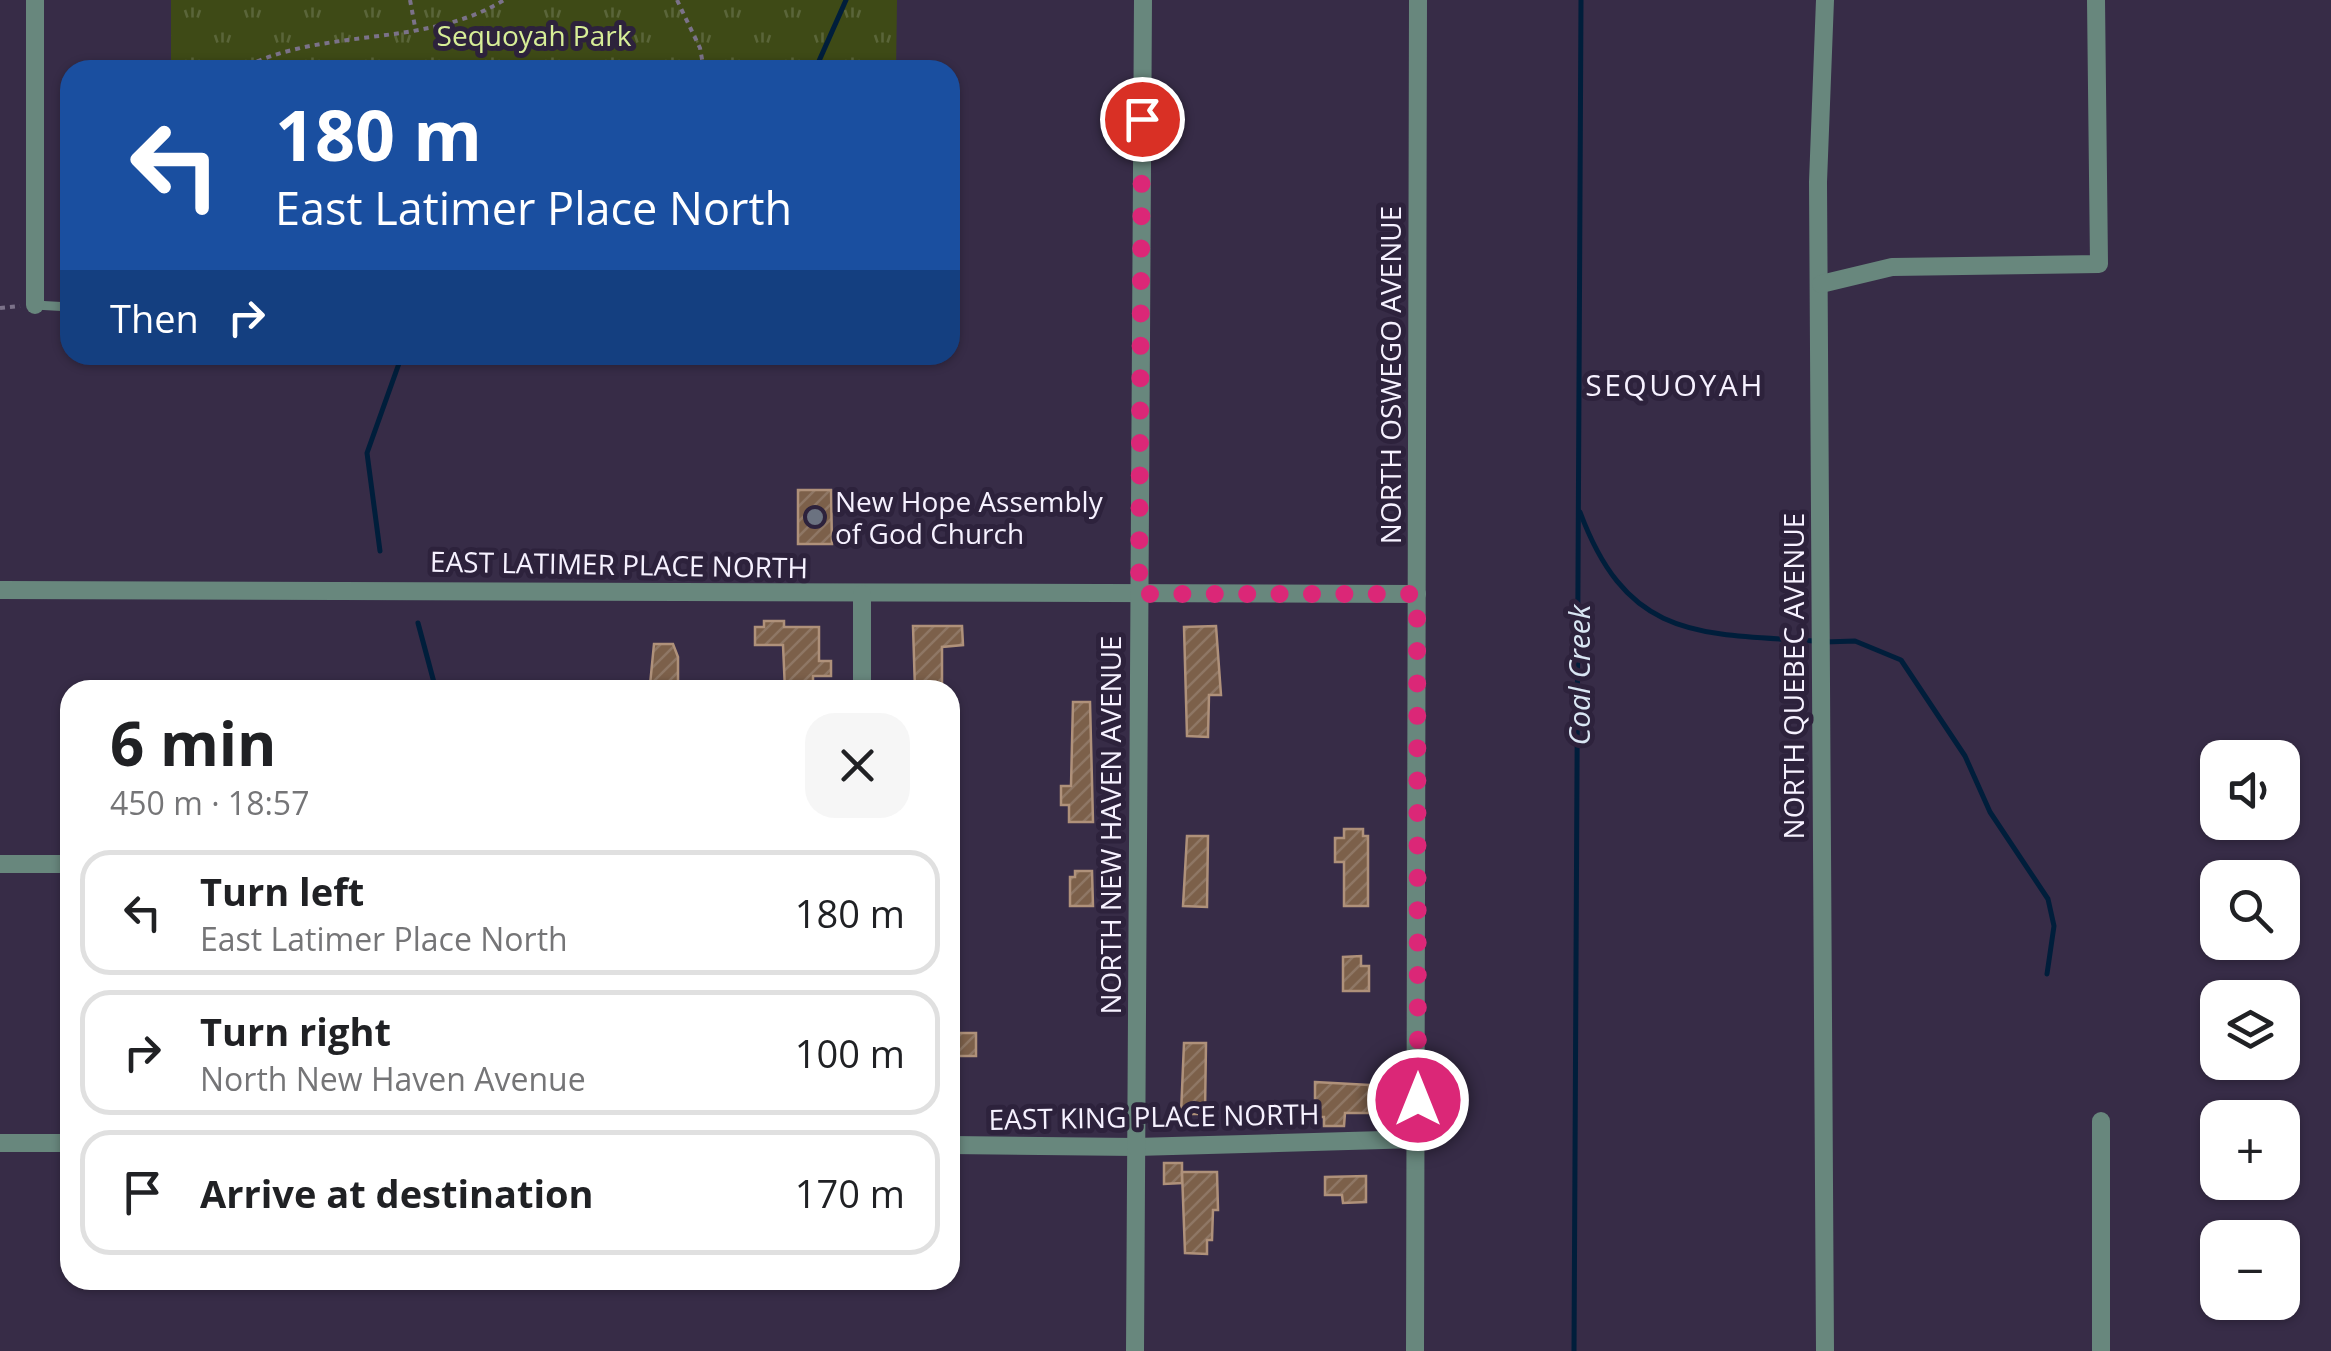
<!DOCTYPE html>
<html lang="en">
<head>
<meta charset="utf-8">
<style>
	body { margin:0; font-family:"Open Sans",sans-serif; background:#f6f6f6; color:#202124; height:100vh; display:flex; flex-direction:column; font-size:38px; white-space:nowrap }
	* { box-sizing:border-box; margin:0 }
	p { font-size:32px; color:#757577 }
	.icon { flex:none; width:55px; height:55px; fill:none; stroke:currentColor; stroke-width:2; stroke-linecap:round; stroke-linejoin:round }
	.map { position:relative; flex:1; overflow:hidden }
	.side { position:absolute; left:60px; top:680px; width:900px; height:610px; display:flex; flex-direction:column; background:#fff; border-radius:30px; box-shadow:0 2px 8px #0004 }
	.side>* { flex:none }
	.hud { position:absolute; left:60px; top:60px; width:900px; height:305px; border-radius:30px; box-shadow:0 2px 8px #0004; background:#1a4fa0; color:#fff; overflow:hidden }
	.tools { position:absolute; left:2200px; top:740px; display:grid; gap:20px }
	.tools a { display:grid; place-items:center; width:100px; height:100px; border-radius:20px; background:#fff; box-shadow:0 2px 8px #0004; font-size:50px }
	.pin { position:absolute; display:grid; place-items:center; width:85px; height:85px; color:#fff; margin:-42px; border:5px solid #fff; border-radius:50%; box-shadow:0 2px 10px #0007 }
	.me { position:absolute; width:110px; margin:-55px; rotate:0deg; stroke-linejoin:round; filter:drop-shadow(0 0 8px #0008) }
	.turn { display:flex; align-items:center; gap:35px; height:210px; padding:0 50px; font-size:45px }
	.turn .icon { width:130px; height:130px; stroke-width:2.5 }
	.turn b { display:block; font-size:70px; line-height:85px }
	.then { display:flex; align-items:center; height:95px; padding:0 50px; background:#0003; gap:20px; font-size:38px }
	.round { display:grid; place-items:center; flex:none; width:105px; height:105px; border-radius:30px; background:#f6f6f6 }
	.summary { display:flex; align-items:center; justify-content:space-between; height:170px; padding:0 50px }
	h1 { font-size:60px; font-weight:700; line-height:75px }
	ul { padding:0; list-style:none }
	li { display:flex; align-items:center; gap:30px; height:125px; margin:0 20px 15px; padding:0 30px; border:5px solid #e0e0e0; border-radius:30px }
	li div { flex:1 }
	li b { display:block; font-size:38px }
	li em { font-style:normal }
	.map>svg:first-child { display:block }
	.park { fill:url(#park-tufts) }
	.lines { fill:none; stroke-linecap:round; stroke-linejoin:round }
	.stream { stroke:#001e3b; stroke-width:5 }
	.building { fill:url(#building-hatch); stroke:#af917a; stroke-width:2.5 }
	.path { stroke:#7b7289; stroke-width:4; stroke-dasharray:5 5; stroke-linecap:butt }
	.lane { stroke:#68877d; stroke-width:9 }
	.street { stroke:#68877d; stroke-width:18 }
	.route { stroke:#db2777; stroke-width:18; stroke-dasharray:0 32.4 }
	.worship-dot { fill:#6b7280; stroke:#2d223c; stroke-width:4 }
	.labels { text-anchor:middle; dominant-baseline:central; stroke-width:10; stroke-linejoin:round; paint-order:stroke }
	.park-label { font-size:28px; fill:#d7ee97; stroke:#2d223c }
	.street-label { font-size:28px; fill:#f6f1ff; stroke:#2d223c }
	.poi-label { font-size:28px; fill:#f6f1ff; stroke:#2d223c; text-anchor:start }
	.neighbourhood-label { font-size:30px; letter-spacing:2.5px; fill:#f6f1ff; stroke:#2d223c }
	.water-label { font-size:30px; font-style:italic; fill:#d9e6f3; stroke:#2d223c }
</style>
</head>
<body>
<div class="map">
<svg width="2331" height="1351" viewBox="0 0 2331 1351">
	<defs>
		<pattern id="park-tufts" width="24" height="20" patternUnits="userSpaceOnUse" patternTransform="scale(2.5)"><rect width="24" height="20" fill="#3e4a16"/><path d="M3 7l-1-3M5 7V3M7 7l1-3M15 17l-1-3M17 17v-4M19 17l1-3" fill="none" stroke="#5a6539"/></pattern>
		<pattern id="building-hatch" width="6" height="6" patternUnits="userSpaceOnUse" patternTransform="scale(2.5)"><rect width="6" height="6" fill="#7c604a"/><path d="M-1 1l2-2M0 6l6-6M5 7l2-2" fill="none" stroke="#8f7765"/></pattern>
	</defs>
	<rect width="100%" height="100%" fill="#372c47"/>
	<path class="park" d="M171 0H897L896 70H171Z"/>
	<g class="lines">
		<g class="stream">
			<path d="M815 70 846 0"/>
			<path d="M1580 512C1627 638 1695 634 1814 641"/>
			<path d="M380 551 367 453 402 355"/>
			<path d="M418 623 436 690"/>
			<path d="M1825 642 1855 641 1901 660 1965 756 1990 812 2048 899 2054 926 2047 974"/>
			<path d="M1574 1351 1581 0"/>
		</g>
	</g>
	<g class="building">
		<path d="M798 490H831L832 544H798Z"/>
		<path d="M764 621H784V627H819V661H831V676H813V690H785L783 645H755V627H764Z"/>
		<path d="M913 626H962L963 645 942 647V690H915Z"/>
		<path d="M1216 626 1221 695H1209L1208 737 1187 736 1184 627Z"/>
		<path d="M654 644H673L678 657V685H650Z"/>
		<path d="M1073 702H1090L1093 822H1069V805H1061V786H1071Z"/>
		<path d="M1344 829H1363V836H1368V906H1344V862H1335V838H1344Z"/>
		<path d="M1187 836H1208L1207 907 1183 906Z"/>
		<path d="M1075 871H1092L1093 906H1070V877H1075Z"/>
		<path d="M1361 956V966H1369V991H1343V957Z"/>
		<rect x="954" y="1033" width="22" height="23"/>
		<path d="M1184 1043H1206L1205 1114H1181Z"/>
		<path d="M1315 1082 1369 1085V1113H1345L1344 1126H1324V1117H1315Z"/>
		<path d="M1164 1163H1182V1183L1164 1184Z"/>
		<path d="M1182 1172H1217L1218 1210H1213L1212 1240H1207V1254L1185 1253Z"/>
		<path d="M1366 1176V1202L1343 1203 1342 1195H1325V1177Z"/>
	</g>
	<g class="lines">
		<g class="path">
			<path d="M410 0 416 32"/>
			<path d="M677 0 700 48 704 70"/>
			<path d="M239 70C320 26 424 49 504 0"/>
			<path d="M0 308 20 306"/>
		</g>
		<path class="lane" d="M35 305 70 307"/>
		<g class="street">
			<path d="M35 0V305"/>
			<path d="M1825 0 1818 182 1825 1351"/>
			<path d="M1821 284 1892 267 2099 264 2096 0"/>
			<path d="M0 590 1417 594"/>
			<path d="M862 690V594"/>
			<path d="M0 864H70"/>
			<path d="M0 1143H70"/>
			<path d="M950 1145 1136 1147 1418 1139"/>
			<path d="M1135 1351 1143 0"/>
			<path d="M1415 1351 1418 0"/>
			<path d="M2101 1351V1121"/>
		</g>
	</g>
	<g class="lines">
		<path class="route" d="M1142 119 1139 594H1417L1418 1100"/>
	</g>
	<circle class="worship-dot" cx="815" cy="517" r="10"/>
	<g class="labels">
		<g class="park-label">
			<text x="534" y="35">Sequoyah Park</text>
		</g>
		<g class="street-label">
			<text transform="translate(1390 375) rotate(-90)">NORTH OSWEGO AVENUE</text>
			<text transform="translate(619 564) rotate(1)">EAST LATIMER PLACE NORTH</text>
			<text transform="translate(1793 676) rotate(-90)">NORTH QUEBEC AVENUE</text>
			<text transform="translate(1110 825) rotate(-90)">NORTH NEW HAVEN AVENUE</text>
			<text transform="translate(1154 1116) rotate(-1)">EAST KING PLACE NORTH</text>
		</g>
		<g class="poi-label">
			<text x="835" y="501">New Hope Assembly<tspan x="835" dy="32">of God Church</tspan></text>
		</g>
		<g class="neighbourhood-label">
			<text x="1675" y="384">SEQUOYAH</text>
		</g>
		<g class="water-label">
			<text transform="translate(1578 675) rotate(-90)">Coal Creek</text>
		</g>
	</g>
</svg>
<div class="tools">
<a><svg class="icon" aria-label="sound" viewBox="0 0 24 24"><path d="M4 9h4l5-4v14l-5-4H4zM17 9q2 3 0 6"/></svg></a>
<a><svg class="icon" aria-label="search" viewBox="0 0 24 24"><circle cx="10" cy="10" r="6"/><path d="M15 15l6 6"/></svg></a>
<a><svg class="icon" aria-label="layers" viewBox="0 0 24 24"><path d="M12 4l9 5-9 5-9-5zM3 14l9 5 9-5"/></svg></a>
<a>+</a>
<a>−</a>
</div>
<div class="pin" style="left:1142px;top:119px;background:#d93025"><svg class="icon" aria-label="arrive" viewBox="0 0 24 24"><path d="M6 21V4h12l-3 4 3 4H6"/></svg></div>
<svg class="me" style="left:1418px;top:1100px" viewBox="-20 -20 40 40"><circle r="17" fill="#db2777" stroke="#fff" stroke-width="3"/><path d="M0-11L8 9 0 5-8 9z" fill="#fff"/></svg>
<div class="hud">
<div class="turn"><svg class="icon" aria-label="left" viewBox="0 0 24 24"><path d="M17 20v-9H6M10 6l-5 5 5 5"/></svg><div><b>180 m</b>East Latimer Place North</div></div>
<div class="then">Then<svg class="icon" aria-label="right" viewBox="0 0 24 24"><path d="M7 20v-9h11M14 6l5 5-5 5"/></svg></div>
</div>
<section class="side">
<div class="summary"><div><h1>6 min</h1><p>450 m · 18:57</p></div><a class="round"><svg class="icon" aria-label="close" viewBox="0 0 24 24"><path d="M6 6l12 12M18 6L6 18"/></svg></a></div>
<ul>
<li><svg class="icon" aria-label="left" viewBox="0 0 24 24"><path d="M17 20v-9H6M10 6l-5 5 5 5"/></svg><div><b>Turn left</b><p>East Latimer Place North</p></div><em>180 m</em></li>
<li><svg class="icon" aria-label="right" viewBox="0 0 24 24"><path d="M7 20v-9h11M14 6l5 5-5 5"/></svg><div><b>Turn right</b><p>North New Haven Avenue</p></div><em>100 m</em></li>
<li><svg class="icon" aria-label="arrive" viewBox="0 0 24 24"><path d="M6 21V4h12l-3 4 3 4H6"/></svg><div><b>Arrive at destination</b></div><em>170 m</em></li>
</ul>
</section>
</div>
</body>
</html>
